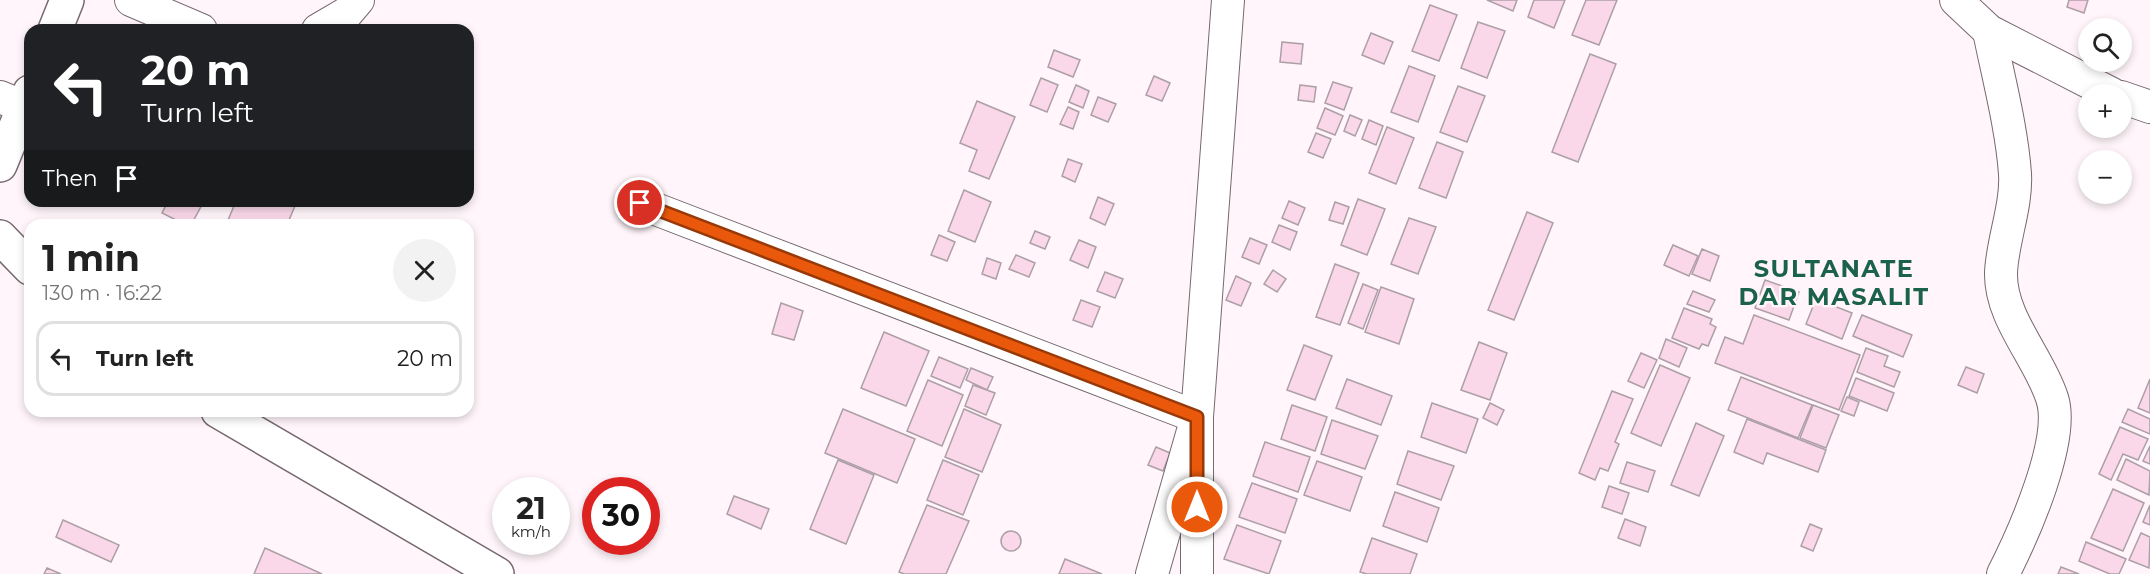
<!DOCTYPE html>
<html lang="en">
<head>
<meta charset="utf-8">
<style>
	body { margin:0; font-family:Montserrat,sans-serif; background:#f2f2f2; color:#222; height:100vh; display:flex; flex-direction:column; font-size:22px; white-space:nowrap }
	* { box-sizing:border-box; margin:0 }
	p { font-size:20px; color:#767676 }
	.icon { flex:none; width:33px; height:33px; fill:none; stroke:currentColor; stroke-width:2; stroke-linecap:round; stroke-linejoin:round }
	.map { position:relative; flex:1; overflow:hidden }
	.side { position:absolute; left:24px; top:219px; width:450px; height:198px; display:flex; flex-direction:column; background:#fff; border-radius:18px; box-shadow:0 3px 9px #0003 }
	.side>* { flex:none }
	.banner { position:absolute; left:24px; top:24px; width:450px; height:183px; border-radius:18px; box-shadow:0 3px 9px #0003; background:#202124; color:#fff; overflow:hidden }
	.buttons { position:absolute; left:2078px; top:18px; display:grid; gap:12px }
	.buttons a { display:grid; place-items:center; width:54px; height:54px; border-radius:50%; background:#fff; box-shadow:0 3px 9px #0003; font-size:30px }
	.speed { position:absolute; left:492px; top:477px; display:flex; gap:12px; font-size:30px; font-weight:700; text-align:center }
	.speed>* { display:grid; place-content:center; width:78px; height:78px; border-radius:50%; background:#fff; box-shadow:0 3px 9px #0003; line-height:1 }
	.speed small { font-size:15px; font-weight:400 }
	.speed .limit { border:9px solid #d22; background:#fff; color:#111 }
	.pin { position:absolute; display:grid; place-items:center; width:51px; height:51px; color:#fff; margin:-26px; border:3px solid #fff; border-radius:50%; box-shadow:0 2px 6px #0007 }
	.me { position:absolute; width:66px; margin:-33px; rotate:0deg; stroke-linejoin:round; filter:drop-shadow(0 0 4px #0008) }
	.turn { display:flex; align-items:center; gap:21px; height:126px; padding:0 18px; font-size:27px }
	.turn .icon { width:78px; height:78px; stroke-width:2.5 }
	.turn b { display:block; font-size:42px; line-height:51px }
	.then { display:flex; align-items:center; height:57px; padding:0 18px; background:#0003; gap:12px; font-size:22px }
	.round { display:grid; place-items:center; flex:none; width:63px; height:63px; border-radius:32px; background:#f2f2f2 }
	.head { display:flex; align-items:center; justify-content:space-between; height:102px; padding:0 18px }
	h1 { font-size:36px; font-weight:700; line-height:45px }
	ul { padding:0; list-style:none }
	li { display:flex; align-items:center; gap:18px; height:75px; margin:0 12px 9px; padding:0 6px; border:3px solid #e0e0e0; border-radius:18px }
	li div { flex:1 }
	li b { display:block; font-size:22px }
	li em { font-style:normal }
	.map>svg:first-child { display:block }
	.building { fill:#fad8e9; stroke:#ad9fa6; stroke-width:1.5 }
	.lines { fill:none; stroke-linecap:round; stroke-linejoin:round }
	.minor-casing { stroke:#76696f; stroke-width:34 }
	.secondary-casing { stroke:#76696f; stroke-width:36 }
	.trunk-casing { stroke:#76696f; stroke-width:36 }
	.minor { stroke:#fff; stroke-width:32 }
	.secondary { stroke:#fff; stroke-width:33 }
	.trunk { stroke:#fff; stroke-width:33 }
	.route-casing { stroke:#983908; stroke-width:15 }
	.route { stroke:#ea580c; stroke-width:10 }
	.labels { text-anchor:middle; dominant-baseline:central; stroke-width:5; stroke-linejoin:round; paint-order:stroke }
	.district-label { font-size:24px; font-weight:bold; letter-spacing:1.5px; fill:#1b624a; stroke:#fff5fa }
</style>
</head>
<body>
<div class="map">
<svg width="2150" height="574" viewBox="0 0 2150 574">
	<rect width="100%" height="100%" fill="#fff5fa"/>
	<g class="building">
		<path d="M1487 0H1517L1513 11Z"/>
		<path d="M1534 0H1565L1554 28 1528 17Z"/>
		<path d="M1586 0H1617L1599 45 1572 35Z"/>
		<path d="M2069 0H2088L2084 13 2067 7Z"/>
		<path d="M1430 5 1457 15 1439 61 1412 51Z"/>
		<path d="M1478 22 1505 31 1487 78 1461 68Z"/>
		<path d="M1371 33 1393 42 1384 64 1362 55Z"/>
		<path d="M1282 42 1303 44 1301 64 1280 62Z"/>
		<path d="M1054 50 1080 60 1073 77 1048 67Z"/>
		<path d="M1590 54 1616 64 1578 162 1552 152Z"/>
		<path d="M1409 66 1435 76 1418 122 1391 112Z"/>
		<path d="M1154 76 1170 83 1162 101 1146 95Z"/>
		<path d="M1041 78 1058 85 1047 112 1030 105Z"/>
		<path d="M1333 82 1352 88 1344 110 1325 103Z"/>
		<path d="M1076 85 1089 91 1083 108 1069 102Z"/>
		<path d="M1300 85 1316 87 1314 102 1298 100Z"/>
		<path d="M1458 86 1485 96 1467 142 1440 132Z"/>
		<path d="M1098 97 1116 104 1108 122 1091 115Z"/>
		<path d="M977 101 1015 117 989 179 969 171 977 150 960 143Z"/>
		<path d="M1068 107 1079 112 1073 129 1060 124Z"/>
		<path d="M1325 108 1343 116 1335 135 1317 128Z"/>
		<path d="M1350 115 1362 120 1355 136 1344 131Z"/>
		<path d="M1369 120 1383 126 1376 145 1362 139Z"/>
		<path d="M1387 127 1414 138 1396 184 1369 173Z"/>
		<path d="M1316 133 1331 139 1323 158 1308 152Z"/>
		<path d="M1437 142 1463 152 1446 198 1419 188Z"/>
		<path d="M1068 159 1082 164 1075 182 1062 176Z"/>
		<path d="M964 190 991 202 975 242 948 231Z"/>
		<path d="M1098 197 1114 204 1105 225 1090 218Z"/>
		<path d="M1358 199 1385 209 1367 255 1341 245Z"/>
		<path d="M168 201H204L191 225H186L162 213Z"/>
		<path d="M236 201H297L287 225H226Z"/>
		<path d="M1289 201 1305 208 1298 225 1282 218Z"/>
		<path d="M1335 202 1349 207 1343 224 1329 220Z"/>
		<path d="M1527 212 1553 223 1514 320 1488 310Z"/>
		<path d="M1409 218 1436 227 1418 274 1391 264Z"/>
		<path d="M1279 225 1297 232 1290 250 1272 242Z"/>
		<path d="M1035 231 1050 237 1045 249 1030 243Z"/>
		<path d="M939 235 955 242 947 261 931 255Z"/>
		<path d="M1250 238 1267 245 1259 264 1242 257Z"/>
		<path d="M1079 240 1096 247 1088 268 1070 260Z"/>
		<path d="M1673 245 1698 256 1689 276 1664 265Z"/>
		<path d="M1702 249 1719 256 1710 281 1692 274Z"/>
		<path d="M1016 255 1035 263 1029 277 1009 269Z"/>
		<path d="M987 258 1001 263 996 279 982 274Z"/>
		<path d="M1335 264 1359 273 1340 325 1316 317Z"/>
		<path d="M1273 270 1286 279 1277 292 1264 284Z"/>
		<path d="M1105 272 1123 279 1115 298 1097 291Z"/>
		<path d="M1236 276 1251 283 1241 306 1226 300Z"/>
		<path d="M1765 280 1799 292 1789 320 1755 308Z"/>
		<path d="M1363 284 1378 290 1363 329 1348 323Z"/>
		<path d="M1381 287 1414 299 1399 344 1365 332Z"/>
		<path d="M1693 291 1715 300 1709 312 1687 304Z"/>
		<path d="M1816 299 1852 313 1842 339 1806 324Z"/>
		<path d="M1081 300 1100 307 1092 327 1073 320Z"/>
		<path d="M781 303 803 311 794 340 772 334Z"/>
		<path d="M1684 308 1712 319 1710 324 1716 327 1708 346 1702 344 1699 349 1672 338Z"/>
		<path d="M1754 315 1860 355 1839 410 1715 363 1725 337 1743 344Z"/>
		<path d="M1862 315 1912 335 1903 357 1853 336Z"/>
		<path d="M884 332 929 351 906 406 861 388Z"/>
		<path d="M1666 339 1687 348 1679 367 1659 358Z"/>
		<path d="M1479 342 1507 353 1490 400 1461 390Z"/>
		<path d="M1304 345 1332 356 1315 400 1287 390Z"/>
		<path d="M1866 348 1888 356 1884 366 1900 372 1894 387 1857 372Z"/>
		<path d="M1641 353 1657 360 1644 388 1628 381Z"/>
		<path d="M939 357 968 369 960 388 931 376Z"/>
		<path d="M1660 365 1690 378 1661 446 1631 433Z"/>
		<path d="M1966 367 1984 374 1977 393 1958 385Z"/>
		<path d="M971 368 993 377 987 390 966 380Z"/>
		<path d="M1741 377 1812 405 1798 438 1728 410Z"/>
		<path d="M1856 378 1894 393 1887 411 1849 396Z"/>
		<path d="M1347 379 1392 396 1381 425 1336 408Z"/>
		<path d="M2150 379V413L2138 408Z"/>
		<path d="M928 380 963 395 942 446 907 431Z"/>
		<path d="M973 385 995 393 986 415 965 406Z"/>
		<path d="M1612 391 1633 399 1615 442 1619 444 1608 471 1600 468 1595 480 1579 473Z"/>
		<path d="M1847 397 1859 402 1854 416 1841 411Z"/>
		<path d="M1432 403 1478 419 1466 453 1421 437Z"/>
		<path d="M1490 403 1504 410 1497 425 1483 418Z"/>
		<path d="M1292 405 1327 417 1315 451 1281 439Z"/>
		<path d="M1813 405 1839 415 1826 448 1800 438Z"/>
		<path d="M843 409 915 439 897 483 825 453Z"/>
		<path d="M964 409 1001 425 982 472 945 457Z"/>
		<path d="M2128 409 2150 419V434L2122 422Z"/>
		<path d="M1747 419 1826 450 1818 472 1767 453 1763 464 1734 452Z"/>
		<path d="M1332 420 1378 436 1365 469 1321 454Z"/>
		<path d="M1696 423 1724 436 1699 496 1671 485Z"/>
		<path d="M2120 427 2148 439 2138 460 2123 454 2111 480 2099 474Z"/>
		<path d="M1265 442 1310 457 1298 492 1253 476Z"/>
		<path d="M2150 446V464L2143 461Z"/>
		<path d="M1156 447 1170 453 1163 471 1148 465Z"/>
		<path d="M1408 451 1454 466 1441 500 1397 484Z"/>
		<path d="M2126 459 2150 471 2149 495 2117 480Z"/>
		<path d="M838 460 874 475 846 544 810 529Z"/>
		<path d="M943 460 979 475 963 515 927 500Z"/>
		<path d="M1317 461 1362 477 1350 511 1304 495Z"/>
		<path d="M1627 462 1655 471 1648 492 1620 483Z"/>
		<path d="M1252 483 1297 499 1285 533 1239 517Z"/>
		<path d="M1609 486 1629 493 1622 514 1602 507Z"/>
		<path d="M2113 489 2144 503 2123 551 2091 538Z"/>
		<path d="M1395 492 1439 508 1427 542 1383 526Z"/>
		<path d="M734 496 769 509 761 529 727 514Z"/>
		<path d="M927 505 969 521 946 574H904L899 572Z"/>
		<path d="M2150 505V525L2143 522Z"/>
		<path d="M1625 519 1646 527 1640 546 1618 538Z"/>
		<path d="M63 520 119 545 111 562 56 537Z"/>
		<path d="M1810 524 1822 529 1813 551 1801 546Z"/>
		<path d="M1237 525 1281 541 1269 574 1224 559Z"/>
		<circle cx="1011" cy="541" r="10"/>
		<path d="M2141 533 2150 537 2149 568 2129 560Z"/>
		<path d="M1372 538 1417 554 1410 574H1367L1360 572Z"/>
		<path d="M2086 542 2126 559 2119 574H2110L2079 561Z"/>
		<path d="M265 548 322 574H254Z"/>
		<path d="M1065 559 1102 574H1059Z"/>
		<path d="M2061 567 2079 574H2058Z"/>
		<path d="M47 568 61 574H44Z"/>
	</g>
	<g class="lines">
		<g class="minor-casing">
			<g id="minor">
				<path d="M131 0 201 30"/>
				<path d="M1956 0 1989 31 2112 94"/>
				<path d="M318 30 347 13 358 0"/>
				<path d="M1989 31C1998 76 2012 129 2015 174 2017 206 2002 242 2001 273 2000 318 2039 357 2052 398 2066 439 2023 535 2003 574"/>
				<path d="M0 97 24 107"/>
				<path d="M2121 97 2150 107"/>
				<path d="M640 203 1197 417V574"/>
				<path d="M1152 574 1197 417 1228 0"/>
			</g>
		</g>
		<g class="secondary-casing">
			<g id="secondary">
				<path d="M0 237 30 268"/>
				<path d="M218 411 497 574"/>
			</g>
		</g>
		<g class="trunk-casing">
			<g id="trunk">
				<path d="M55 30 67 0"/>
				<path d="M0 165 30 92"/>
			</g>
		</g>
		<use href="#minor" class="minor"/>
		<use href="#secondary" class="secondary"/>
		<use href="#trunk" class="trunk"/>
	</g>
	<g class="lines">
		<g class="route-casing">
			<path id="route" d="M640 203 1197 417V507"/>
		</g>
		<use href="#route" class="route"/>
	</g>
	<g class="labels">
		<g class="district-label">
			<text x="1834" y="268">SULTANATE<tspan x="1834" dy="28">DAR MASALIT</tspan></text>
		</g>
	</g>
</svg>
<div class="buttons">
<a><svg class="icon" aria-label="search" viewBox="0 0 24 24"><circle cx="10" cy="10" r="6"/><path d="M15 15l6 6"/></svg></a>
<a>+</a>
<a>−</a>
</div>
<div class="speed"><div>21<small>km/h</small></div><div class="limit">30</div></div>
<div class="pin" style="left:640px;top:203px;background:#d93025"><svg class="icon" aria-label="arrive" viewBox="0 0 24 24"><path d="M6 21V4h12l-3 4 3 4H6"/></svg></div>
<svg class="me" style="left:1197px;top:507px" viewBox="-20 -20 40 40"><circle r="17" fill="#ea580c" stroke="#fff" stroke-width="3"/><path d="M0-11L8 9 0 5-8 9z" fill="#fff"/></svg>
<div class="banner">
<div class="turn"><svg class="icon" aria-label="left" viewBox="0 0 24 24"><path d="M17 20v-9H6M10 6l-5 5 5 5"/></svg><div><b>20 m</b>Turn left</div></div>
<div class="then">Then<svg class="icon" aria-label="arrive" viewBox="0 0 24 24"><path d="M6 21V4h12l-3 4 3 4H6"/></svg></div>
</div>
<section class="side">
<div class="head"><div><h1>1 min</h1><p>130 m · 16:22</p></div><a class="round"><svg class="icon" aria-label="close" viewBox="0 0 24 24"><path d="M6 6l12 12M18 6L6 18"/></svg></a></div>
<ul>
<li><svg class="icon" aria-label="left" viewBox="0 0 24 24"><path d="M17 20v-9H6M10 6l-5 5 5 5"/></svg><div><b>Turn left</b></div><em>20 m</em></li>
</ul>
</section>
</div>
</body>
</html>
